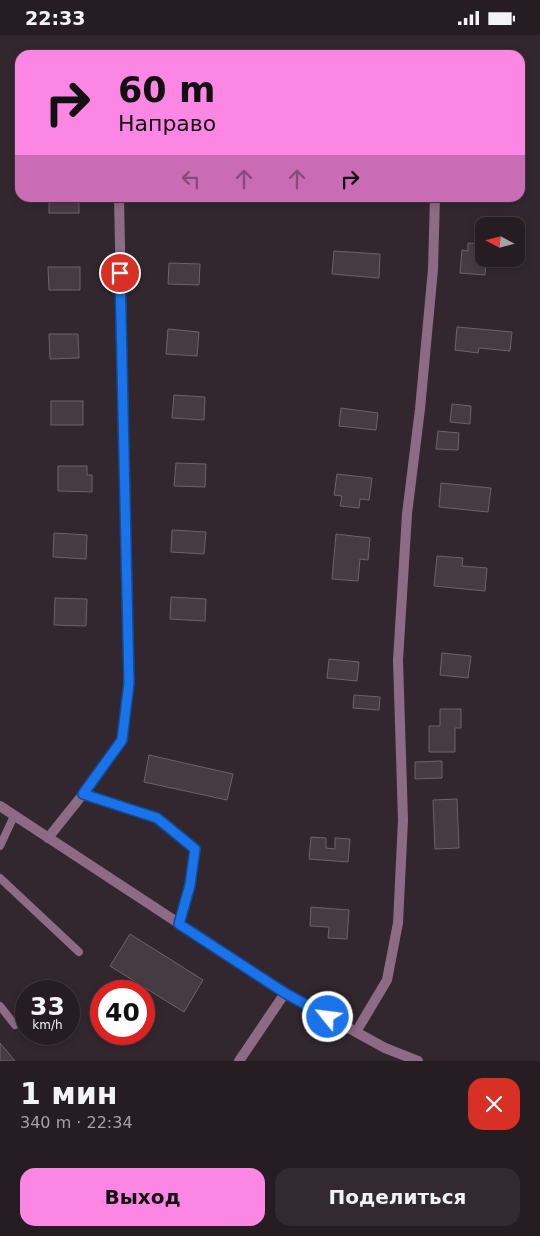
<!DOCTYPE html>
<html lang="ru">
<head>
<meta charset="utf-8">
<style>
	body { margin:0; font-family:"DejaVu Sans",sans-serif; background:#322a30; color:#f1f3f6; height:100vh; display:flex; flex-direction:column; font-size:19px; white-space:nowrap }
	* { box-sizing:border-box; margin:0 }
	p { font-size:16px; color:#a4a2a6 }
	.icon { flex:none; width:28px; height:28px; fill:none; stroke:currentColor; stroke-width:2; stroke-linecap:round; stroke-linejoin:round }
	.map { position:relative; height:1026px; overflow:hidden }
	.sheet { display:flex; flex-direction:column; background:#261d23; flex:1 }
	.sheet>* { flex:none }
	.banner { position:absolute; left:15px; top:15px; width:510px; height:152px; border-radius:15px; box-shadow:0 2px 8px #0003,0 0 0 1px #423b41; background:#fc86e3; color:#111; overflow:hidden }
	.needle { width:32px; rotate:277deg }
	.buttons { position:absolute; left:475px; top:182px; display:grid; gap:10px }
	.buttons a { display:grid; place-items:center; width:50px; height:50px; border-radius:10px; background:#261d23; box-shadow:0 2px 8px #0003,0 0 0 1px #423b41; font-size:25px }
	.speed { position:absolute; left:15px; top:945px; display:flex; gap:10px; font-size:25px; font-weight:700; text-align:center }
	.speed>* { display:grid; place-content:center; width:65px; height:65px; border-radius:50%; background:#261d23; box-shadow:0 2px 8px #0003,0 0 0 1px #423b41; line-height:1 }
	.speed small { font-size:12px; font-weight:400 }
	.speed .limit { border:8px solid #d22; background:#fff; color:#111 }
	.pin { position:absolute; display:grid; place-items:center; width:42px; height:42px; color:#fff; margin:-21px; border:2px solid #fff; border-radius:50%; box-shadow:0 1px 5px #0007 }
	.me { position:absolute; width:55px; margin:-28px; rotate:299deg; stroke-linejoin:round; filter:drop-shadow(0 0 4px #0008) }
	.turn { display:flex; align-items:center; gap:18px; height:105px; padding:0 20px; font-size:22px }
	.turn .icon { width:65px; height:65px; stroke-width:2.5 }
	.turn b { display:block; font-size:35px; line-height:42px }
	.lanes { display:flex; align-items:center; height:48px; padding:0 20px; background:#0003; justify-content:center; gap:25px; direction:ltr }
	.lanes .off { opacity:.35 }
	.round { display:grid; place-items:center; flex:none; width:52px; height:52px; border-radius:15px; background:#322a30 }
	.headline { display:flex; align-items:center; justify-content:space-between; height:85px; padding:0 20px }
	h1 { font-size:30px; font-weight:700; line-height:38px }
	.primary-button { display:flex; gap:10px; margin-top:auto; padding:10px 20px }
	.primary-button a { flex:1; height:58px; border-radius:15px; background:#fc86e3; color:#111; font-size:20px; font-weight:700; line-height:58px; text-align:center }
	.primary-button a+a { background:#322a30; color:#f1f3f6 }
	.status { display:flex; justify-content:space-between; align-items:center; height:35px; padding:0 25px; background:#261d23; direction:ltr }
	.status svg { height:14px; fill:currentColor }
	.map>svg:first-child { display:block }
	.building { fill:#463b43; stroke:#6d616a }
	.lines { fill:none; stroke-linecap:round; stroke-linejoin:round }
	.service { stroke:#8e6b85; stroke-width:8 }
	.minor { stroke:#8e6b85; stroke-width:10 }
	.tertiary { stroke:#8e6b85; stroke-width:10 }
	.route-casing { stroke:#114b97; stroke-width:12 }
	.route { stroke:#1a73e8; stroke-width:9 }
</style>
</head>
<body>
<div class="status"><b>22:33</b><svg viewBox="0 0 49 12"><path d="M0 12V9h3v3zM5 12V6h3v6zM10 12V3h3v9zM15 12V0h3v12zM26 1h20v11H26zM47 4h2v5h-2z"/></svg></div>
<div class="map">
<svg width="540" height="1026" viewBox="0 0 540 1026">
	<rect width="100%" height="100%" fill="#32272f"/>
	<g class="building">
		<rect x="49" y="162" width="30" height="16"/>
		<path d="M468 208 484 209V224H486L485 240 460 238 462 215 468 216Z"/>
		<path d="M334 216 380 219 379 243 332 239Z"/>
		<path d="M169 228 200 229 199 250 168 249Z"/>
		<path d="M48 232H80V255H49Z"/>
		<path d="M457 292 512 297 510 316 479 313 478 318 455 315Z"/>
		<path d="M168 294 199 297 197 321 166 319Z"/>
		<path d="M49 299H78L79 323 50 324Z"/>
		<path d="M174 360 205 362 204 385 172 383Z"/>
		<rect x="51" y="366" width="32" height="24"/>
		<path d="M452 369 471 371 470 389 450 387Z"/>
		<path d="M341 373 378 378 376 395 339 391Z"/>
		<path d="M438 396 459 398 458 415 436 414Z"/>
		<path d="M176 428 206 429 205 452 174 451Z"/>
		<path d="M58 431H87V440H92V457L58 456Z"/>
		<path d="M337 439 372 443 369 465 360 464 359 473 340 471 342 461 334 460Z"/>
		<path d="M441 448 491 453 488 477 439 472Z"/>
		<path d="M172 495 206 497 204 519 171 517Z"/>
		<path d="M54 498 87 500 86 524 53 522Z"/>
		<path d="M336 499 370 503 368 525 360 524 358 546 332 544Z"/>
		<path d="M437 521 463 523 462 531 487 533 485 556 434 551Z"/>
		<path d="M171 562 206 564 205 586 170 584Z"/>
		<path d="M55 563 87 564 86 591 54 590Z"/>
		<path d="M442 618 471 621 468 643 440 640Z"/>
		<path d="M329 624 359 627 357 646 327 643Z"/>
		<path d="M354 660 380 662 379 675 353 673Z"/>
		<path d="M440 674H461V693H455V717H429V691H440Z"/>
		<path d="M149 720 233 739 227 765 144 747Z"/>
		<path d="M442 726V743L415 744V727Z"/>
		<path d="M457 764 459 813 435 814 433 765Z"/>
		<path d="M311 802 326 803V813L335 814V803L350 804 348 827 309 824Z"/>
		<path d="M311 872 349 875 347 904 328 903 329 892 310 891Z"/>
		<path d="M130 899 203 945 184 977 110 931Z"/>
		<path d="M0 1008 15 1026H0Z"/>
	</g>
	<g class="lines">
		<g class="service">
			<path d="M83 759 157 783 195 814 190 850 179 889"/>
			<path d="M0 811 14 781"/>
			<path d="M0 843 79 917"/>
			<path d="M0 971 15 990"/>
		</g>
		<g class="minor">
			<path d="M48 803 92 748 122 705 129 648 119 162"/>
			<path d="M356 997 387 945 398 888 403 785 398 625 407 479 420 374 433 234 435 162"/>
			<path d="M239 1026 285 958"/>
		</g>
		<path class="tertiary" d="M0 771 285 958 385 1013 418 1026"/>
	</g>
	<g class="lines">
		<g class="route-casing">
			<path id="route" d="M120 238 129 648 122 705 83 759 157 783 195 814 190 850 179 889 285 958 328 982"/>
		</g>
		<use href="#route" class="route"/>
	</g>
</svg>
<div class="buttons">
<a><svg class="needle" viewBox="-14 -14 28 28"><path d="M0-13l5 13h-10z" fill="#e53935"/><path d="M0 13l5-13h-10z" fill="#a4a2a6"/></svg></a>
</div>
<div class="speed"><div>33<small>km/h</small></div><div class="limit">40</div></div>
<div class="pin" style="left:120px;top:238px;background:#d93025"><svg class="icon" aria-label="arrive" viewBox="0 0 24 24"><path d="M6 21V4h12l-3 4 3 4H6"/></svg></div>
<svg class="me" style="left:328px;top:982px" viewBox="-20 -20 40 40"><circle r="17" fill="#1a73e8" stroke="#fff" stroke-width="3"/><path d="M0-11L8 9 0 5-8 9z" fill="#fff"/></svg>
<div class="banner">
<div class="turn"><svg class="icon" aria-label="right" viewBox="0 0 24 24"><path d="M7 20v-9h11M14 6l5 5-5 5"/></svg><div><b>60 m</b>Направо</div></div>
<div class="lanes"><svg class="icon off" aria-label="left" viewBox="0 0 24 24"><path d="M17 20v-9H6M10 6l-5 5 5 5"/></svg><svg class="icon off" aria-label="ahead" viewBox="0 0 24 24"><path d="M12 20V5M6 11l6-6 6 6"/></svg><svg class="icon off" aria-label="ahead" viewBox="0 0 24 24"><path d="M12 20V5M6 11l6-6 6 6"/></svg><svg class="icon" aria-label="right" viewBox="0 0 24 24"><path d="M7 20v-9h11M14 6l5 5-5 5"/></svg></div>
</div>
</div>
<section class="sheet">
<div class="headline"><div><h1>1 мин</h1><p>340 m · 22:34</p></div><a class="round" style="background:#d93025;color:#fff"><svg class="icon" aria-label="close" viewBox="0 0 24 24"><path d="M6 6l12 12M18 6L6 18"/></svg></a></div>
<div class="primary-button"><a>Выход</a><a>Поделиться</a></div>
</section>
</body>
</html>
